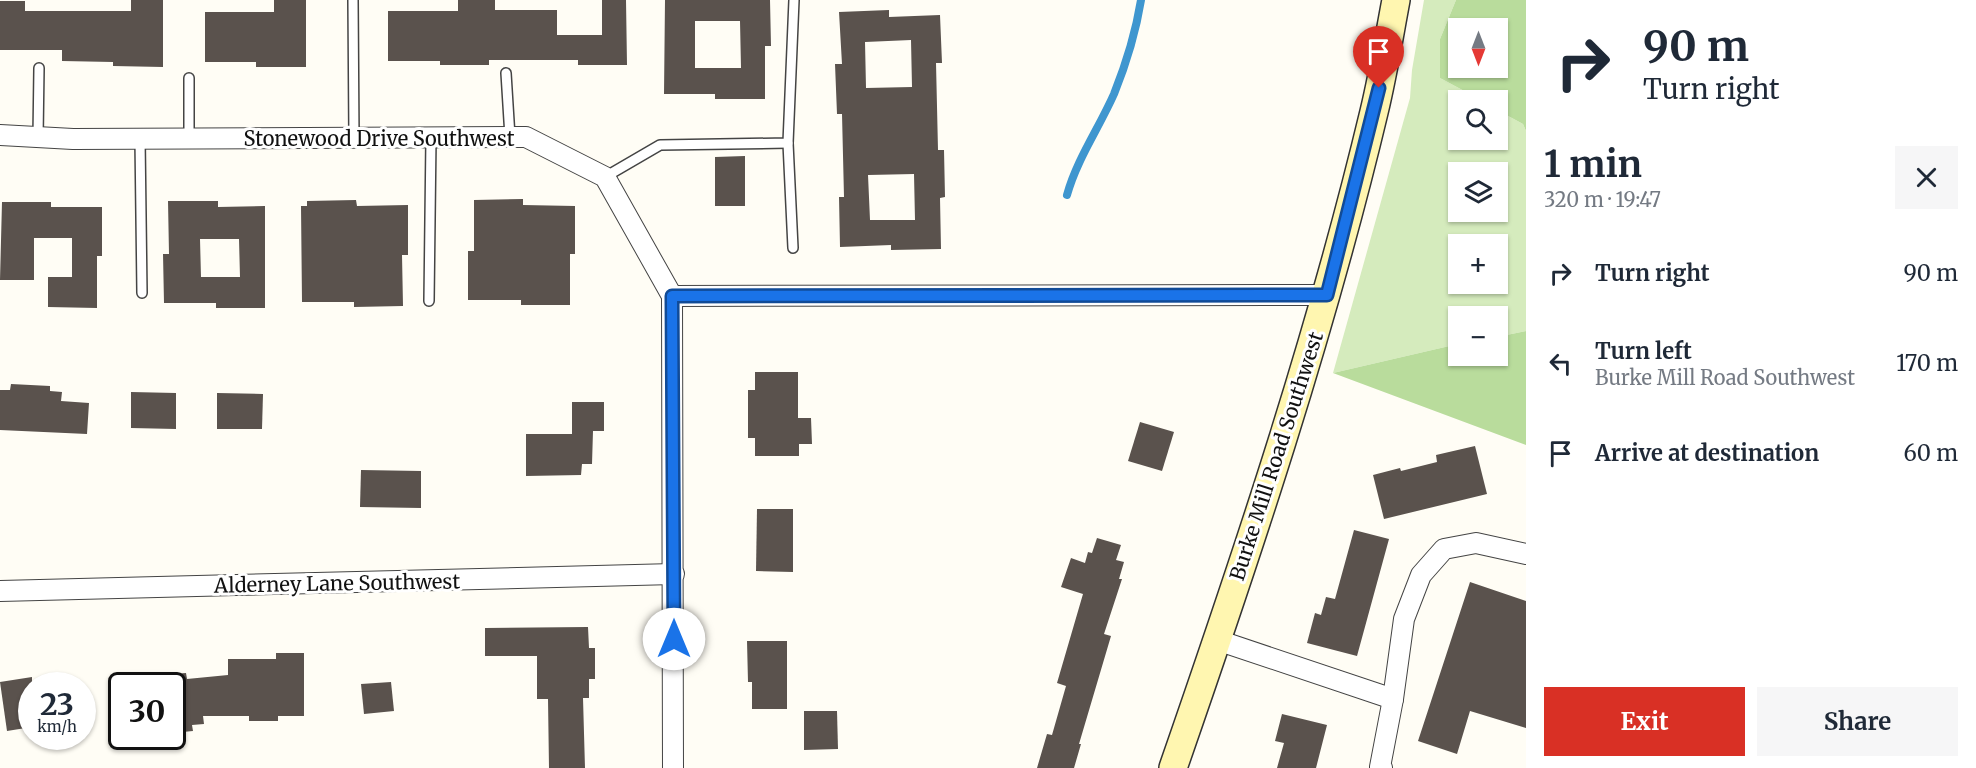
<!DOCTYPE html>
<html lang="en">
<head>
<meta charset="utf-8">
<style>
	body { margin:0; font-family:Merriweather,serif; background:#f6f6f7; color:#1f2937; height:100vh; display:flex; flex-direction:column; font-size:22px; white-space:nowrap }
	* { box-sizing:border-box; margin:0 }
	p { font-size:20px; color:#747a83 }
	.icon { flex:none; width:33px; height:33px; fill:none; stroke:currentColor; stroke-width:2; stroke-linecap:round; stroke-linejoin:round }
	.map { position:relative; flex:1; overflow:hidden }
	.drawer { display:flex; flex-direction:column; background:#fff; width:450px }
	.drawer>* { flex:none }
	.guide { background:#fff; color:#1f2937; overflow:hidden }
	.needle { width:39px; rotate:180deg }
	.tools { position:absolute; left:1448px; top:18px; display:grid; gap:12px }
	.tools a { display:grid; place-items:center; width:60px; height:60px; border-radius:0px; background:#fff; box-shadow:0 2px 4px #0004; font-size:30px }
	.speed { position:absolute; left:18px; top:672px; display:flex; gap:12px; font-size:30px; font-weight:700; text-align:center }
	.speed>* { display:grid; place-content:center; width:78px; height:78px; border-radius:50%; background:#fff; box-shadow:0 2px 4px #0004; line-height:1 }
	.speed small { font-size:15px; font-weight:400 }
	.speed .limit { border:3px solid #111; border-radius:9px; background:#fff; color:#111 }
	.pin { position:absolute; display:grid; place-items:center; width:51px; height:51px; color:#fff; margin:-62px -26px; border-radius:50% 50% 50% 0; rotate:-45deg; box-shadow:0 0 6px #0007 }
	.pin .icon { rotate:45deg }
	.me { position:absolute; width:66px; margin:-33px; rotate:0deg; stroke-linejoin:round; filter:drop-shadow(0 0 4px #0008) }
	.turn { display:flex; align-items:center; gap:21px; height:126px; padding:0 18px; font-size:27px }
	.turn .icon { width:78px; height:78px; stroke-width:2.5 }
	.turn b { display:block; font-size:42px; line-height:51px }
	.round { display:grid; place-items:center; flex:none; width:63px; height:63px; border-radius:0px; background:#f6f6f7 }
	.head { display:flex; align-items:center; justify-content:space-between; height:102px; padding:0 18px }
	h1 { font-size:36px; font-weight:700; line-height:45px }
	.primary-button { display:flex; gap:12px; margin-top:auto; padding:12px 18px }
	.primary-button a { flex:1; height:69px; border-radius:0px; background:#d93025; color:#fff; font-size:24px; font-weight:700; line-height:69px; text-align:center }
	.primary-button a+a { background:#f6f6f7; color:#1f2937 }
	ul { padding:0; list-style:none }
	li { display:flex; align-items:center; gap:18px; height:90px; padding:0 18px }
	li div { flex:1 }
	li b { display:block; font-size:22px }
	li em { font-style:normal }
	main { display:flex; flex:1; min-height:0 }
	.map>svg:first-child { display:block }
	.green { fill:#d5ebbd; fill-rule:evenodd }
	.forest { fill:#b9dc9c; fill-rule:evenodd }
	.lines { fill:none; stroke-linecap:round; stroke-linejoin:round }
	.stream { stroke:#3f96cf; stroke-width:8 }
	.building { fill:#5a524d; fill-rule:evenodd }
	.lane-casing { stroke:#444; stroke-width:12 }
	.street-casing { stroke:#444; stroke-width:22 }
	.secondary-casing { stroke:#333; stroke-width:30 }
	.lane { stroke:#fff; stroke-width:9 }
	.street { stroke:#fff; stroke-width:20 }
	.secondary { stroke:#fff6b0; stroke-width:27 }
	.route-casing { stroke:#114b97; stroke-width:15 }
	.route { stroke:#1a73e8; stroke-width:10 }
	.labels { text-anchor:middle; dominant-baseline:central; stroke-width:6; stroke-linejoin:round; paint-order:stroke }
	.street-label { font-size:20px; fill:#111; stroke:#fff }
</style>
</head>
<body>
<main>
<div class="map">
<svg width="1526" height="768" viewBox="0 0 1526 768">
	<rect width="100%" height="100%" fill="#fffdf5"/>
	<path class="green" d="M1424 0H1456L1440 39V78L1481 100H1458V140H1497V110L1523 124 1526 131V331L1497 337V316H1458V344L1333 373 1410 98 1412 70ZM1458 172H1497V212H1458ZM1458 244H1497V284H1458Z"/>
	<g class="forest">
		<path d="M1456 0H1526V131L1523 124 1497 110V100H1481L1440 78V39ZM1458 28H1497V68H1458Z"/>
		<path d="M1526 331V445L1333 373 1458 344V356H1497V337Z"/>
	</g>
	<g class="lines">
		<path class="stream" d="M1067 195C1077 159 1099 128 1114 94 1126 64 1136 31 1141 0"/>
	</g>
	<g class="building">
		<path d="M131 0H163V67L113 66V62L62 61V50H0V1H25V11H131Z"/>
		<path d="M274 0H306V67H256V62H205V12H274Z"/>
		<path d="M458 0H495V10H557V35H602V0H626L627 65H578V60H489V65H440V61H388V11H458Z"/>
		<path d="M665 0H770L771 46H765V99H715V94H664ZM695 21H740L741 68H695Z"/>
		<path d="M889 10V17L940 15 942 63H936L938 150H944L945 197 940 198 941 249 891 250V245L840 247 839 197H844L842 114H837L835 64H842L839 12ZM911 40 912 87 866 88 865 42ZM914 174 915 220H870L868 175Z"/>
		<path d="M745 156V206H715V157Z"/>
		<path d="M523 199V205L575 206V254H570V305H521V300H468V251H474V200Z"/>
		<path d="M356 200 357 206 408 205V255H402L403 306 354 307V302H302L301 206H307V201Z"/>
		<path d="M168 201H218V207L265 206V308H216V303H164L163 254H169ZM200 239H239L240 277H201Z"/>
		<path d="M2 202H51V207H102V256H97V308L48 307V277H72V238H34V280H0Z"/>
		<path d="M755 372H798V418H811L812 444H799V456H755V438H748V390H755Z"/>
		<path d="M11 384 50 386V391L62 392 61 401 89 403 87 434 0 430V390H10Z"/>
		<path d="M131 392 176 393V429L131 428Z"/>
		<path d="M217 393 263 394 262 429H217Z"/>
		<path d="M572 402H604V431H593L592 464H582L581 475 526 476V434H572Z"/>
		<path d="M1140 422 1174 432 1162 471 1128 461Z"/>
		<path d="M1475 446 1487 494 1384 519 1373 475 1400 468 1401 471 1437 462 1436 455Z"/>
		<path d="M361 470 421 471V508L360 507Z"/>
		<path d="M757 509H793V572L756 571Z"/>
		<path d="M1354 530 1389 539 1357 656 1307 643 1315 613 1321 615 1326 597 1335 599Z"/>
		<path d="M1097 538 1121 545 1116 560 1124 562 1119 579H1122L1104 634 1111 636 1079 744H1081L1074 768H1037L1047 734 1052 735 1066 686 1057 683 1083 594 1061 587 1071 558 1085 563 1088 552 1092 553Z"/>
		<path d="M1470 582 1526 601V728L1470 711 1457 754 1418 741Z"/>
		<path d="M588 627 589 648H595V679H589V698H583L585 768H549L548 699H537V656H485V628Z"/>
		<path d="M747 641H787V709H752V682H748Z"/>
		<path d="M276 653H304V716H278V721H249V716H203L204 724 192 725 193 731 172 733V674L186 673 187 679 228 675V659H276Z"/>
		<path d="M32 677V727L7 731 0 682Z"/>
		<path d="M391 682 394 711 364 714 361 684Z"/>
		<path d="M804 711H837L838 749 804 750Z"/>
		<path d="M1282 714 1327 725 1316 768H1277L1284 743 1275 741Z"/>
	</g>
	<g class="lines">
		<g class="lane-casing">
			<g id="lane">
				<path d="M353 0 354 138"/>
				<path d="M506 73 510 137"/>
				<path d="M189 78V139"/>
				<path d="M38 137 39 68"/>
				<path d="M140 139 142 293"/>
				<path d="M788 143 793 248"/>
				<path d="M605 177 660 145 788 143 794 0"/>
				<path d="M429 301 431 138"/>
			</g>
		</g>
		<g class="street-casing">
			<g id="street">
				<path d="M0 135 73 139 526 137 605 177 672 296 1327 295"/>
				<path d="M672 296 673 768"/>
				<path d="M0 591 674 574"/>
				<path d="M1217 640 1393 699"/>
				<path d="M1382 768 1380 767 1393 699 1404 619 1421 575 1444 549 1476 543 1526 554"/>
			</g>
		</g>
		<g class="secondary-casing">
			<path id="secondary" d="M1173 768C1248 552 1321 334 1374 112 1383 75 1389 37 1396 0"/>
		</g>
		<use href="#lane" class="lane"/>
		<use href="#street" class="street"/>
		<use href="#secondary" class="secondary"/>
	</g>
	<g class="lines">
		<g class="route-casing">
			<path id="route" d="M674 639 672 296 1327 295 1379 88"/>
		</g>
		<use href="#route" class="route"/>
	</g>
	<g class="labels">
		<g class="street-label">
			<text x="379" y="138">Stonewood Drive Southwest</text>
			<text transform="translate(1276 456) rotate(-72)">Burke Mill Road Southwest</text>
			<text transform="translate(337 583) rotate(-1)">Alderney Lane Southwest</text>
		</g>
	</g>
</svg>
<div class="tools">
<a><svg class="needle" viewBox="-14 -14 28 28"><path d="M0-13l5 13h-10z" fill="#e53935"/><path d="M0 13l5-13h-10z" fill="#747a83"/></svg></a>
<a><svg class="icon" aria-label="search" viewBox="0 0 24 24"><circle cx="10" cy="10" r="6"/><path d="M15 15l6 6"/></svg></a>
<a><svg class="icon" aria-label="layers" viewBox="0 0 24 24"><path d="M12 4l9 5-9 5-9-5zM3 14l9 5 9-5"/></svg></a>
<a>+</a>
<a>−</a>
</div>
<div class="speed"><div>23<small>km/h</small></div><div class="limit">30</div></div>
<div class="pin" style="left:1379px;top:88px;background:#d93025"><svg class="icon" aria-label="arrive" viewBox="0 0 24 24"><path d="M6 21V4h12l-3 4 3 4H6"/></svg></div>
<svg class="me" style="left:674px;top:639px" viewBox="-20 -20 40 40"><circle r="19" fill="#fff"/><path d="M0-13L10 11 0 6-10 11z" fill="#1a73e8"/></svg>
</div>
<section class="drawer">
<div class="guide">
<div class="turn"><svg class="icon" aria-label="right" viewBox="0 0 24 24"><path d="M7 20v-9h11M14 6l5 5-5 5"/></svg><div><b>90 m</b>Turn right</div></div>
</div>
<div class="head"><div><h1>1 min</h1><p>320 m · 19:47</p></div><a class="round"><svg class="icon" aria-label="close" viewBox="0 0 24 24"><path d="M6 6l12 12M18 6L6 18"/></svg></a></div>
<ul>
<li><svg class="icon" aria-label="right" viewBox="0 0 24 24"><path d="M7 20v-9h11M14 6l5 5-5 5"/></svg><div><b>Turn right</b></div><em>90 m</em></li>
<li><svg class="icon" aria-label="left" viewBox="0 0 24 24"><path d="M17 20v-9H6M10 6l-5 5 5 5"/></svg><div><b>Turn left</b><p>Burke Mill Road Southwest</p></div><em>170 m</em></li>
<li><svg class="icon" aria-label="arrive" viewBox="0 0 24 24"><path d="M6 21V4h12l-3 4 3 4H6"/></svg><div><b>Arrive at destination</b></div><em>60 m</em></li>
</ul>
<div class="primary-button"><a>Exit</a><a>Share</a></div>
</section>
</main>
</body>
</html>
